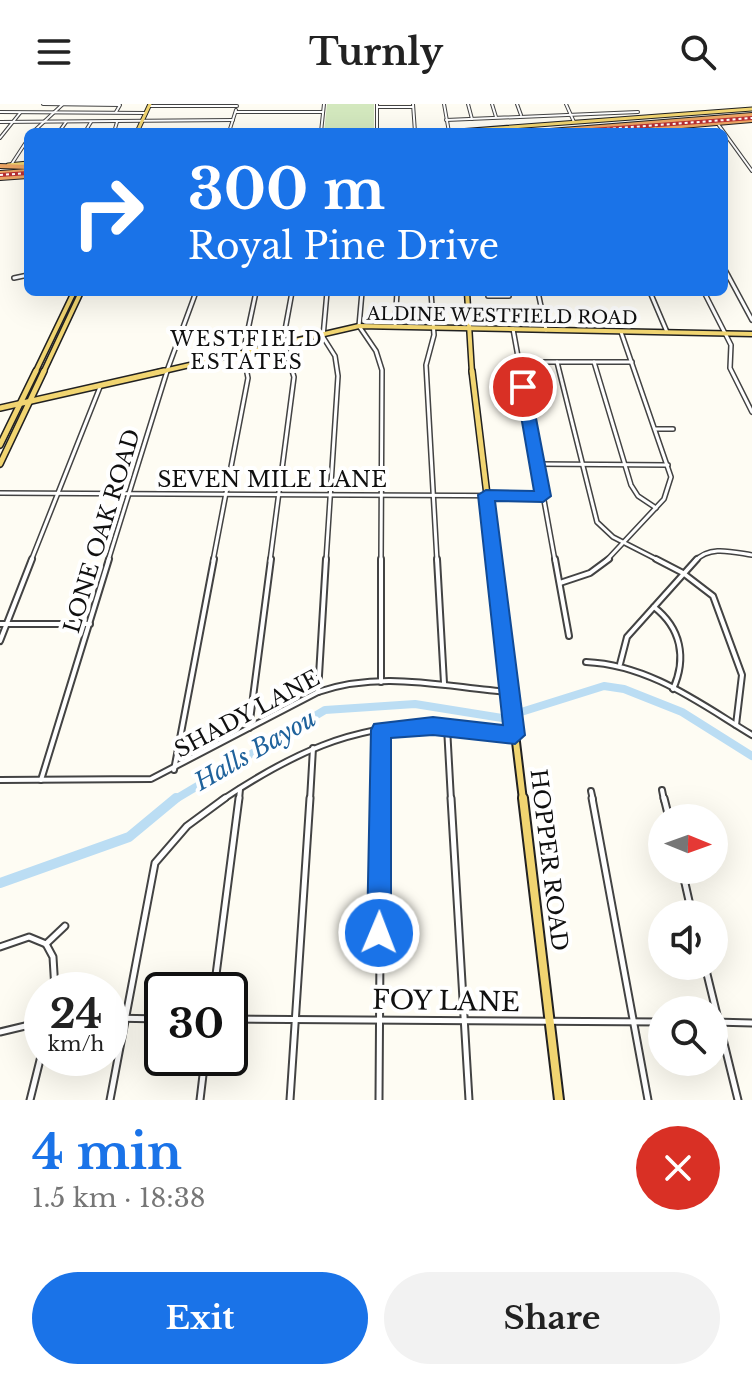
<!DOCTYPE html>
<html lang="en">
<head>
<meta charset="utf-8">
<style>
	body { margin:0; font-family:"Libre Baskerville",serif; background:#f2f2f2; color:#222; height:100vh; display:flex; flex-direction:column; font-size:30px; white-space:nowrap }
	* { box-sizing:border-box; margin:0 }
	p { font-size:26px; color:#767676 }
	.icon { flex:none; width:44px; height:44px; fill:none; stroke:currentColor; stroke-width:2; stroke-linecap:round; stroke-linejoin:round }
	.map { position:relative; height:996px; overflow:hidden }
	.drawer { display:flex; flex-direction:column; background:#fff; flex:1 }
	.drawer>* { flex:none }
	.banner { position:absolute; left:24px; top:24px; width:704px; height:168px; border-radius:12px; box-shadow:0 8px 32px #0002; background:#1a73e8; color:#fff; overflow:hidden }
	.needle { width:52px; rotate:91deg }
	.buttons { position:absolute; left:648px; top:700px; display:grid; gap:16px }
	.buttons a { display:grid; place-items:center; width:80px; height:80px; border-radius:50%; background:#fff; box-shadow:0 8px 32px #0002; font-size:40px }
	.speed { position:absolute; left:24px; top:868px; display:flex; gap:16px; font-size:40px; font-weight:700; text-align:center }
	.speed>* { display:grid; place-content:center; width:104px; height:104px; border-radius:50%; background:#fff; box-shadow:0 8px 32px #0002; line-height:1 }
	.speed small { font-size:20px; font-weight:400 }
	.speed .limit { border:4px solid #111; border-radius:12px; background:#fff; color:#111 }
	.pin { position:absolute; display:grid; place-items:center; width:68px; height:68px; color:#fff; margin:-34px; border:4px solid #fff; border-radius:50%; box-shadow:0 2px 8px #0007 }
	.me { position:absolute; width:88px; margin:-44px; rotate:1deg; stroke-linejoin:round; filter:drop-shadow(0 0 6px #0008) }
	.turn { display:flex; align-items:center; gap:28px; height:168px; padding:0 32px; font-size:36px }
	.turn .icon { width:104px; height:104px; stroke-width:2.5 }
	.turn b { display:block; font-size:56px; line-height:68px }
	.round { display:grid; place-items:center; flex:none; width:84px; height:84px; border-radius:42px; background:#f2f2f2 }
	.head { display:flex; align-items:center; justify-content:space-between; height:136px; padding:0 32px }
	h1 { font-size:48px; font-weight:800; line-height:60px; color:#1a73e8 }
	.primary-button { display:flex; gap:16px; margin-top:auto; padding:16px 32px }
	.primary-button a { flex:1; height:92px; border-radius:48px; background:#1a73e8; color:#fff; font-size:32px; font-weight:800; line-height:92px; text-align:center }
	.primary-button a+a { background:#f2f2f2; color:#222 }
	header { display:flex; justify-content:space-between; align-items:center; height:104px; padding:0 32px; background:#fff; font-size:36px; font-weight:800 }
	.map>svg:first-child { display:block }
	.green { fill:#d3e8be }
	.lines { fill:none; stroke-linecap:round; stroke-linejoin:round }
	.river-far1 { stroke:#bbddf3; stroke-width:8 }
	.river { stroke:#bbddf3; stroke-width:10 }
	.minor-far3-casing { stroke:#434343; stroke-width:4 }
	.minor-far2-casing { stroke:#434343; stroke-width:6 }
	.minor-far1-casing { stroke:#434343; stroke-width:8 }
	.minor-casing { stroke:#434343; stroke-width:9 }
	.major-far4-casing { stroke:#212121; stroke-width:5 }
	.major-far3-casing { stroke:#212121; stroke-width:7 }
	.major-far2-casing { stroke:#212121; stroke-width:8 }
	.major-far1-casing { stroke:#212121; stroke-width:10 }
	.major-casing { stroke:#212121; stroke-width:12 }
	.highway-casing { stroke:#212121; stroke-width:6 }
	.minor-far3 { stroke:#fff; stroke-width:2 }
	.minor-far2 { stroke:#fff; stroke-width:3 }
	.minor-far1 { stroke:#fff; stroke-width:4 }
	.minor { stroke:#fff; stroke-width:5 }
	.major-far4 { stroke:#f1d571; stroke-width:3 }
	.major-far3 { stroke:#f1d571; stroke-width:4 }
	.major-far2 { stroke:#f1d571; stroke-width:5 }
	.major-far1 { stroke:#f1d571; stroke-width:6 }
	.major { stroke:#f1d571; stroke-width:8 }
	.highway { stroke:#eca564; stroke-width:4 }
	.rail-casing { stroke:#b92f32; stroke-width:4 }
	.rail { stroke:#fff; stroke-width:2; stroke-dasharray:3; stroke-linecap:butt }
	.route { fill:#1a73e8; stroke:#114b97; stroke-width:2 }
	.labels { text-anchor:middle; dominant-baseline:central; stroke-width:8; stroke-linejoin:round; paint-order:stroke }
	.far-street-label { font-size:18px; fill:#101010; stroke:#fff }
	.far-neighbourhood-label { font-size:20px; letter-spacing:2px; fill:#101010; stroke:#fff }
	.street-label { font-size:22px; fill:#101010; stroke:#fff }
	.water-label { font-size:24px; font-style:italic; fill:#1f629c; stroke:#fff }
	.near-street-label { font-size:26px; fill:#101010; stroke:#fff }
</style>
</head>
<body>
<header><svg class="icon" aria-label="menu" viewBox="0 0 24 24"><path d="M4 6h16M4 12h16M4 18h16"/></svg>Turnly<svg class="icon" aria-label="search" viewBox="0 0 24 24"><circle cx="10" cy="10" r="6"/><path d="M15 15l6 6"/></svg></header>
<div class="map">
<svg width="752" height="996" viewBox="0 0 752 996">
	<rect width="100%" height="100%" fill="#fefcf3"/>
	<path class="green" d="M327 0H374V28H324Z"/>
	<g class="lines">
		<path class="river-far1" d="M174 696 325 606 415 600 502 614 604 582 624 585 682 608 752 652"/>
		<path class="river" d="M0 779 129 733 176 694"/>
		<g class="minor-far3-casing">
			<g id="minor-far3">
				<path d="M43 0 120 1 116 8"/>
				<path d="M377 0V28"/>
				<path d="M413 0 415 28"/>
				<path d="M444 0 449 28"/>
				<path d="M468 0 472 15"/>
				<path d="M492 0 496 13"/>
				<path d="M517 0 521 11"/>
				<path d="M566 0 574 18"/>
				<path d="M149 2H237"/>
				<path d="M377 3H413"/>
				<path d="M0 8 146 9"/>
				<path d="M236 8H323"/>
				<path d="M446 16 638 8"/>
				<path d="M0 18 233 16"/>
				<path d="M718 20 752 67"/>
				<path d="M33 28 63 0"/>
				<path d="M59 28 66 18"/>
				<path d="M85 28 91 18"/>
				<path d="M114 28 117 18"/>
				<path d="M229 28 236 6"/>
				<path d="M321 28 324 0"/>
				<path d="M0 34 20 9"/>
				<path d="M11 61 28 35"/>
			</g>
		</g>
		<g class="minor-far2-casing">
			<g id="minor-far2">
				<path d="M724 164 752 216"/>
				<path d="M14 174 28 171"/>
				<path d="M362 188 359 222 376 247 382 266 381 457"/>
				<path d="M431 188 434 231 426 261 437 457"/>
				<path d="M538 188 546 226"/>
				<path d="M650 188 667 228"/>
				<path d="M704 188 731 241 730 264 752 308"/>
				<path d="M488 192H509"/>
				<path d="M395 222 397 188"/>
				<path d="M513 225 555 457"/>
				<path d="M518 258H632"/>
				<path d="M557 258 597 418 613 433 660 457"/>
				<path d="M594 258 631 381 638 392 656 404"/>
				<path d="M655 325H673"/>
				<path d="M538 360 668 361"/>
				<path d="M0 389 543 392"/>
				<path d="M31 457 100 283"/>
				<path d="M108 457 168 264 196 188"/>
				<path d="M213 457 248 274 243 249 256 188"/>
				<path d="M270 457 294 273 283 237 292 188"/>
				<path d="M326 457 338 272 335 252 323 233 327 188"/>
				<path d="M606 457 664 395 671 373 621 228"/>
				<path d="M695 457C710 441 732 448 752 451"/>
			</g>
		</g>
		<g class="minor-far1-casing">
			<g id="minor-far1">
				<path d="M437 455 444 579"/>
				<path d="M555 455 569 532"/>
				<path d="M656 455 683 469 713 492 742 571 736 621"/>
				<path d="M560 479 590 469 609 455"/>
				<path d="M654 503C681 524 687 554 673 585"/>
				<path d="M0 520H90"/>
				<path d="M0 537 32 455"/>
				<path d="M586 558C650 561 699 599 752 631"/>
				<path d="M620 560 627 533 697 455"/>
				<path d="M381 578V455"/>
				<path d="M318 588 326 455"/>
				<path d="M447 623 451 696"/>
				<path d="M249 624 271 455"/>
				<path d="M174 666 214 455"/>
				<path d="M0 676 151 675 318 588C382 566 444 583 509 588"/>
				<path d="M41 676 109 455"/>
				<path d="M662 686 664 696"/>
				<path d="M591 687 593 696"/>
				<path d="M222 696C288 652 353 619 435 622 462 623 488 630 515 631"/>
				<path d="M239 696 240 685"/>
				<path d="M310 696 313 644"/>
				<path d="M381 696V626"/>
			</g>
		</g>
		<g class="minor-casing">
			<g id="minor">
				<path d="M451 694 469 996"/>
				<path d="M592 694 648 996"/>
				<path d="M664 694 669 714"/>
				<path d="M682 766 692 810"/>
				<path d="M46 840 53 853 55 886"/>
				<path d="M46 840 65 822"/>
				<path d="M0 843 29 833 46 840"/>
				<path d="M705 862 738 996"/>
				<path d="M214 886 239 694"/>
				<path d="M110 914 162 915"/>
				<path d="M230 915 662 918"/>
				<path d="M714 918 752 919"/>
				<path d="M0 928 42 918"/>
				<path d="M30 996 42 948"/>
				<path d="M110 996 155 759 187 722 225 694"/>
				<path d="M200 996 205 954"/>
				<path d="M290 996 310 694"/>
				<path d="M379 996 381 694"/>
			</g>
		</g>
		<g class="major-far4-casing">
			<g id="major-far4">
				<path d="M137 28 150 0"/>
				<path d="M445 28 752 5"/>
				<path d="M616 28 661 24"/>
				<path d="M8 61 28 59"/>
			</g>
		</g>
		<g class="major-far3-casing">
			<g id="major-far3">
				<path d="M467 188 472 269"/>
				<path d="M35 269 74 188"/>
				<path d="M43 269 81 188"/>
				<path d="M155 269 359 222 752 230"/>
			</g>
		</g>
		<g class="major-far2-casing">
			<g id="major-far2">
				<path d="M472 267 495 457"/>
				<path d="M0 304 164 267"/>
				<path d="M0 341 36 267"/>
				<path d="M0 360 44 267"/>
			</g>
		</g>
		<g class="major-far1-casing">
			<path id="major-far1" d="M494 455 523 696"/>
		</g>
		<g class="major-casing">
			<path id="major" d="M523 694 559 996"/>
		</g>
		<g class="highway-casing">
			<g id="highway">
				<path d="M658 24 752 16"/>
				<path d="M537 28 752 11"/>
				<path d="M0 62 28 63"/>
				<path d="M0 69 28 67"/>
				<path d="M0 74 28 72"/>
			</g>
		</g>
		<use href="#minor-far3" class="minor-far3"/>
		<use href="#minor-far2" class="minor-far2"/>
		<use href="#minor-far1" class="minor-far1"/>
		<use href="#minor" class="minor"/>
		<use href="#major-far4" class="major-far4"/>
		<use href="#major-far3" class="major-far3"/>
		<use href="#major-far2" class="major-far2"/>
		<use href="#major-far1" class="major-far1"/>
		<use href="#major" class="major"/>
		<use href="#highway" class="highway"/>
		<g class="rail-casing">
			<g id="rail">
				<path d="M565 28 752 14"/>
				<path d="M0 71 28 69"/>
			</g>
		</g>
		<use href="#rail" class="rail"/>
	</g>
	<path class="route" d="M523 279 530 283 551 392 543 398 495 397 525 631 515 640 433 631 391 634V829L388 838 379 841 370 838 367 829 371 626 374 620 433 613 503 621 478 391 486 386 534 387 516 283Z"/>
	<g class="labels">
		<g class="far-street-label">
			<text transform="translate(502 212) rotate(1)">ALDINE WESTFIELD ROAD</text>
		</g>
		<g class="far-neighbourhood-label">
			<text x="247" y="235">WESTFIELD<tspan x="247" dy="23">ESTATES</tspan></text>
		</g>
		<g class="street-label">
			<text x="272" y="375">SEVEN MILE LANE</text>
			<text transform="translate(102 427) rotate(-73)">LONE OAK ROAD</text>
			<text transform="translate(247 610) rotate(-28)">SHADY LANE</text>
			<text transform="translate(549 756) rotate(83)">HOPPER ROAD</text>
		</g>
		<g class="water-label">
			<text transform="translate(255 646) rotate(-30)">Halls Bayou</text>
		</g>
		<g class="near-street-label">
			<text transform="translate(446 897) rotate(1)">FOY LANE</text>
		</g>
	</g>
</svg>
<div class="buttons">
<a><svg class="needle" viewBox="-14 -14 28 28"><path d="M0-13l5 13h-10z" fill="#e53935"/><path d="M0 13l5-13h-10z" fill="#767676"/></svg></a>
<a><svg class="icon" aria-label="sound" viewBox="0 0 24 24"><path d="M4 9h4l5-4v14l-5-4H4zM17 9q2 3 0 6"/></svg></a>
<a><svg class="icon" aria-label="search" viewBox="0 0 24 24"><circle cx="10" cy="10" r="6"/><path d="M15 15l6 6"/></svg></a>
</div>
<div class="speed"><div>24<small>km/h</small></div><div class="limit">30</div></div>
<div class="pin" style="left:523px;top:283px;background:#d93025"><svg class="icon" aria-label="arrive" viewBox="0 0 24 24"><path d="M6 21V4h12l-3 4 3 4H6"/></svg></div>
<svg class="me" style="left:379px;top:829px" viewBox="-20 -20 40 40"><circle r="17" fill="#1a73e8" stroke="#fff" stroke-width="3"/><path d="M0-11L8 9 0 5-8 9z" fill="#fff"/></svg>
<div class="banner">
<div class="turn"><svg class="icon" aria-label="right" viewBox="0 0 24 24"><path d="M7 20v-9h11M14 6l5 5-5 5"/></svg><div><b>300 m</b>Royal Pine Drive</div></div>
</div>
</div>
<section class="drawer">
<div class="head"><div><h1>4 min</h1><p>1.5 km · 18:38</p></div><a class="round" style="background:#d93025;color:#fff"><svg class="icon" aria-label="close" viewBox="0 0 24 24"><path d="M6 6l12 12M18 6L6 18"/></svg></a></div>
<div class="primary-button"><a>Exit</a><a>Share</a></div>
</section>
</body>
</html>
